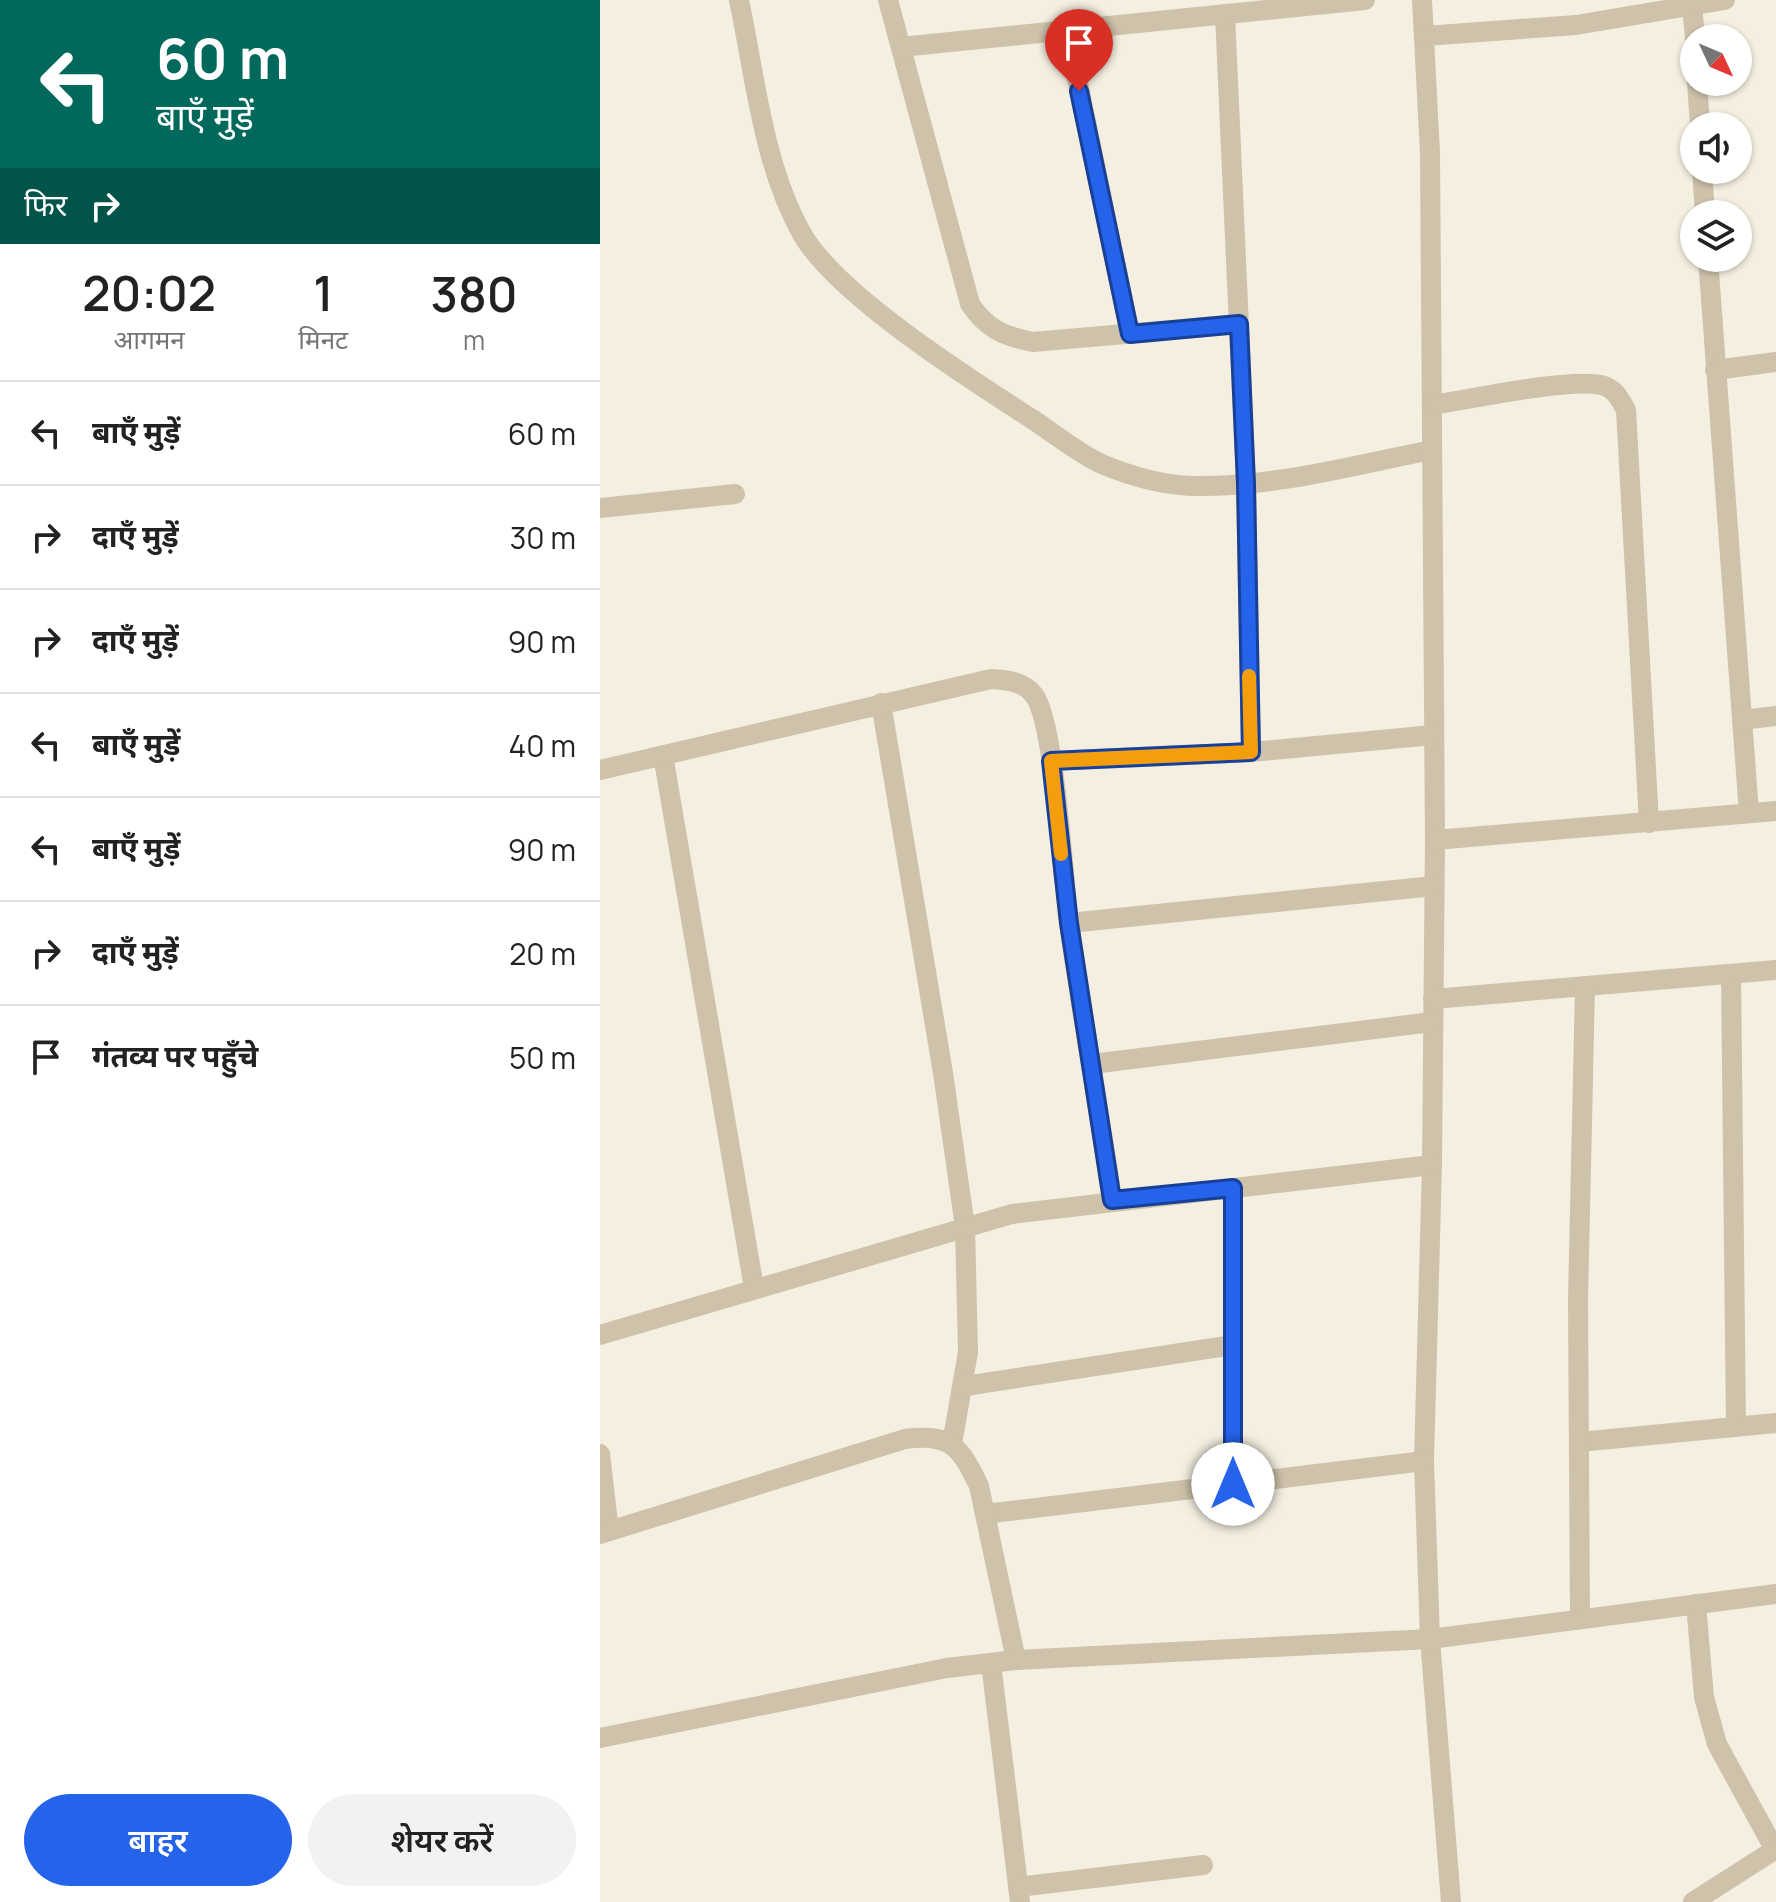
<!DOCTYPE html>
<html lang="hi">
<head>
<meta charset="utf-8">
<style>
	body { margin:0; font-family:Manrope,"Noto Sans Devanagari",sans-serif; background:#f2f2f2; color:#222; height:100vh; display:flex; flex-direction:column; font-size:30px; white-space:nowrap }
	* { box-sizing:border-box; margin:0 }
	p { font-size:26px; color:#767676 }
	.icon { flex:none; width:44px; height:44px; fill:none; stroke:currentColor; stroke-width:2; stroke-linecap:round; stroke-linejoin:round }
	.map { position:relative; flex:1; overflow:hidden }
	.sheet { display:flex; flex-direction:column; background:#fff; width:600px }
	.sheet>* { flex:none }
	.hud { background:#00695c; color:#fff; overflow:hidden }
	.needle { width:52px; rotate:134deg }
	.controls { position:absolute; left:1080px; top:24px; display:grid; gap:16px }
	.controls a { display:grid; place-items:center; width:72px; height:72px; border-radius:50%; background:#fff; box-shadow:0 2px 6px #0004; font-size:40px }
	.pin { position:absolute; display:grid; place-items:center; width:68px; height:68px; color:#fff; margin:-82px -34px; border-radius:50% 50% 50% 0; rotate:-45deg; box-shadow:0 0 8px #0007 }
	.pin .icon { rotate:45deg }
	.me { position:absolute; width:88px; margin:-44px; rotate:0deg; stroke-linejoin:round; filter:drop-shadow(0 0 6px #0008) }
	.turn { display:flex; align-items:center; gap:28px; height:168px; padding:0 24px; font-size:36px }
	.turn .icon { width:104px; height:104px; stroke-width:2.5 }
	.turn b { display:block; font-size:56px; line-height:68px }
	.then { display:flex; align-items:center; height:76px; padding:0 24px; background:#0003; gap:16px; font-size:30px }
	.eta { display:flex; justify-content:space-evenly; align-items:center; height:136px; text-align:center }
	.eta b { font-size:48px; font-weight:600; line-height:56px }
	.action { display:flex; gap:16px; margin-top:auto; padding:16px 24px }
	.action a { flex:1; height:92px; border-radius:48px; background:#2563eb; color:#fff; font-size:32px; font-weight:600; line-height:92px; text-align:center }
	.action a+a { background:#f2f2f2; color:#222 }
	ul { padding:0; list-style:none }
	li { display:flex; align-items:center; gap:24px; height:104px; padding:0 24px; border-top:2px solid #e0e0e0 }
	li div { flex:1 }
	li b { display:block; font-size:30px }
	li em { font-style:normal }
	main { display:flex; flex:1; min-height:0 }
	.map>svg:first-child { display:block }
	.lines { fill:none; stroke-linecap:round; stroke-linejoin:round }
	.minor { stroke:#cec2aa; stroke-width:20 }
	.route-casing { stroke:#184099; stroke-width:20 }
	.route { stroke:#2563eb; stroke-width:14 }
	.slow { stroke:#f59e0b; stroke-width:14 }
</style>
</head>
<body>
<main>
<section class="sheet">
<div class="hud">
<div class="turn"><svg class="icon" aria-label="left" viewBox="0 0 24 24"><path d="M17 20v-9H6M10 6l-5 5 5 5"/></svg><div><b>60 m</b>बाएँ मुड़ें</div></div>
<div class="then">फिर<svg class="icon" aria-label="right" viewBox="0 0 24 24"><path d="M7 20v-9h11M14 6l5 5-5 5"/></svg></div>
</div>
<div class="eta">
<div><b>20:02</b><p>आगमन</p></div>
<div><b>1</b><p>मिनट</p></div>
<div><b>380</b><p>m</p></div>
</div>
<ul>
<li><svg class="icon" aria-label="left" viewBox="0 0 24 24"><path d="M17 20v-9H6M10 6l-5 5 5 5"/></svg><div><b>बाएँ मुड़ें</b></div><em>60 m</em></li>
<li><svg class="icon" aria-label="right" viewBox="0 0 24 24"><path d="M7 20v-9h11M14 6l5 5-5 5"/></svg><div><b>दाएँ मुड़ें</b></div><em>30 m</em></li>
<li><svg class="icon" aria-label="right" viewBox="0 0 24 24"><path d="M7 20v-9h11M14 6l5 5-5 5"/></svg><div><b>दाएँ मुड़ें</b></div><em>90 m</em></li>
<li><svg class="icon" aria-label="left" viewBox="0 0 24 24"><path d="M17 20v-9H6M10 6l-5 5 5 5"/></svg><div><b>बाएँ मुड़ें</b></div><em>40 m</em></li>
<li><svg class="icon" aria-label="left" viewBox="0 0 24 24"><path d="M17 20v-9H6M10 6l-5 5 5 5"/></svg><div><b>बाएँ मुड़ें</b></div><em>90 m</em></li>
<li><svg class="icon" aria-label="right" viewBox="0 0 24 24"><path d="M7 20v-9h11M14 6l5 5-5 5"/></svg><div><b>दाएँ मुड़ें</b></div><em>20 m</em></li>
<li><svg class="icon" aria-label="arrive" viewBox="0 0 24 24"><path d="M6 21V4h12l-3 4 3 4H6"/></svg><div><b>गंतव्य पर पहुँचे</b></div><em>50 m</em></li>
</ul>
<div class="action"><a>बाहर</a><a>शेयर करें</a></div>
</section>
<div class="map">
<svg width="1176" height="1902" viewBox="0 0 1176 1902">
	<rect width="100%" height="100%" fill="#f4efe0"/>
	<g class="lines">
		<g class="minor">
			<path d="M139 0C155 76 163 165 202 234 237 295 370 379 432 419 455 434 479 454 504 465 531 476 562 485 592 486 672 488 754 465 832 450"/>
			<path d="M288 0 370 304C387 329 403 336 433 342L639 324"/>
			<path d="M822 0 830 153 835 840 832 1165 824 1461 830 1639 851 1902"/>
			<path d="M1092 4 1095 38"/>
			<path d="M625 14 646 484 651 752"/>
			<path d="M467 30 530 334"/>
			<path d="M825 36 976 25 1125 0"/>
			<path d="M301 47 765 0"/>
			<path d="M1097 82 1100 126"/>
			<path d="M1102 170 1105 214"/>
			<path d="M1108 258 1149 813"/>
			<path d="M1115 370 1176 362"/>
			<path d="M833 405C871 399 969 378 1001 385 1015 388 1020 399 1026 410L1049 823"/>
			<path d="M0 508 135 494"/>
			<path d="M281 703 343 1073 365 1227 368 1352 352 1444"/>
			<path d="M1142 720 1176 716"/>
			<path d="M63 755 154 1288"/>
			<path d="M451 761 651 752 833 735"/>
			<path d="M0 770 391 679C407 680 423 681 434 695 455 722 463 880 469 923 482 1016 499 1108 512 1200"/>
			<path d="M835 840 1176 811"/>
			<path d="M469 923 834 886"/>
			<path d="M1131 974 1136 1427"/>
			<path d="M833 999 1176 970"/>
			<path d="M492 1064 832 1022"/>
			<path d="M633 1188V1484"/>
			<path d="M0 1335 412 1214 832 1165"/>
			<path d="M365 1386 633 1345"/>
			<path d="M979 1442 1176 1423"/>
			<path d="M0 1454 9 1531"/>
			<path d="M385 1514 824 1461"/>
			<path d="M0 1534 305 1439C350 1433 360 1446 379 1486L416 1660"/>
			<path d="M1096 1604 1104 1697 1117 1744 1175 1850"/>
			<path d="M980 1618 978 1301 985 986"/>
			<path d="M391 1663 420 1902"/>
			<path d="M0 1738 347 1668 416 1660 830 1639 1176 1594"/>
			<path d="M418 1887 603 1865"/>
			<path d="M1093 1902 1176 1849"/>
		</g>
	</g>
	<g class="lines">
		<g class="route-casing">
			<path id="route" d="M479 91 530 334 639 324 646 484 651 752 451 761 469 923 512 1200 633 1188V1484"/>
		</g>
		<use href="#route" class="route"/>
		<path class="slow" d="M461 854 451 761 651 752 649 676"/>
	</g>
</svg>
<div class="controls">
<a><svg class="needle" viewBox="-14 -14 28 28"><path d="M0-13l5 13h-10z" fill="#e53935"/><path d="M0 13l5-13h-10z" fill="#767676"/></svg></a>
<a><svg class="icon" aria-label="sound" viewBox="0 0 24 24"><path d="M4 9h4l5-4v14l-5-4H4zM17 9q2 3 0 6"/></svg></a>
<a><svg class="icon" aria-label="layers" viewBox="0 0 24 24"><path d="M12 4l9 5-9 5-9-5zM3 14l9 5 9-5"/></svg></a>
</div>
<div class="pin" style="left:479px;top:91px;background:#d93025"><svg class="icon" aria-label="arrive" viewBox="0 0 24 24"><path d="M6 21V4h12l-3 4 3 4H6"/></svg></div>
<svg class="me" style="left:633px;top:1484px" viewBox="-20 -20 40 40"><circle r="19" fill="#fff"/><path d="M0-13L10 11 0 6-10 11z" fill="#2563eb"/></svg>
</div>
</main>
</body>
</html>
